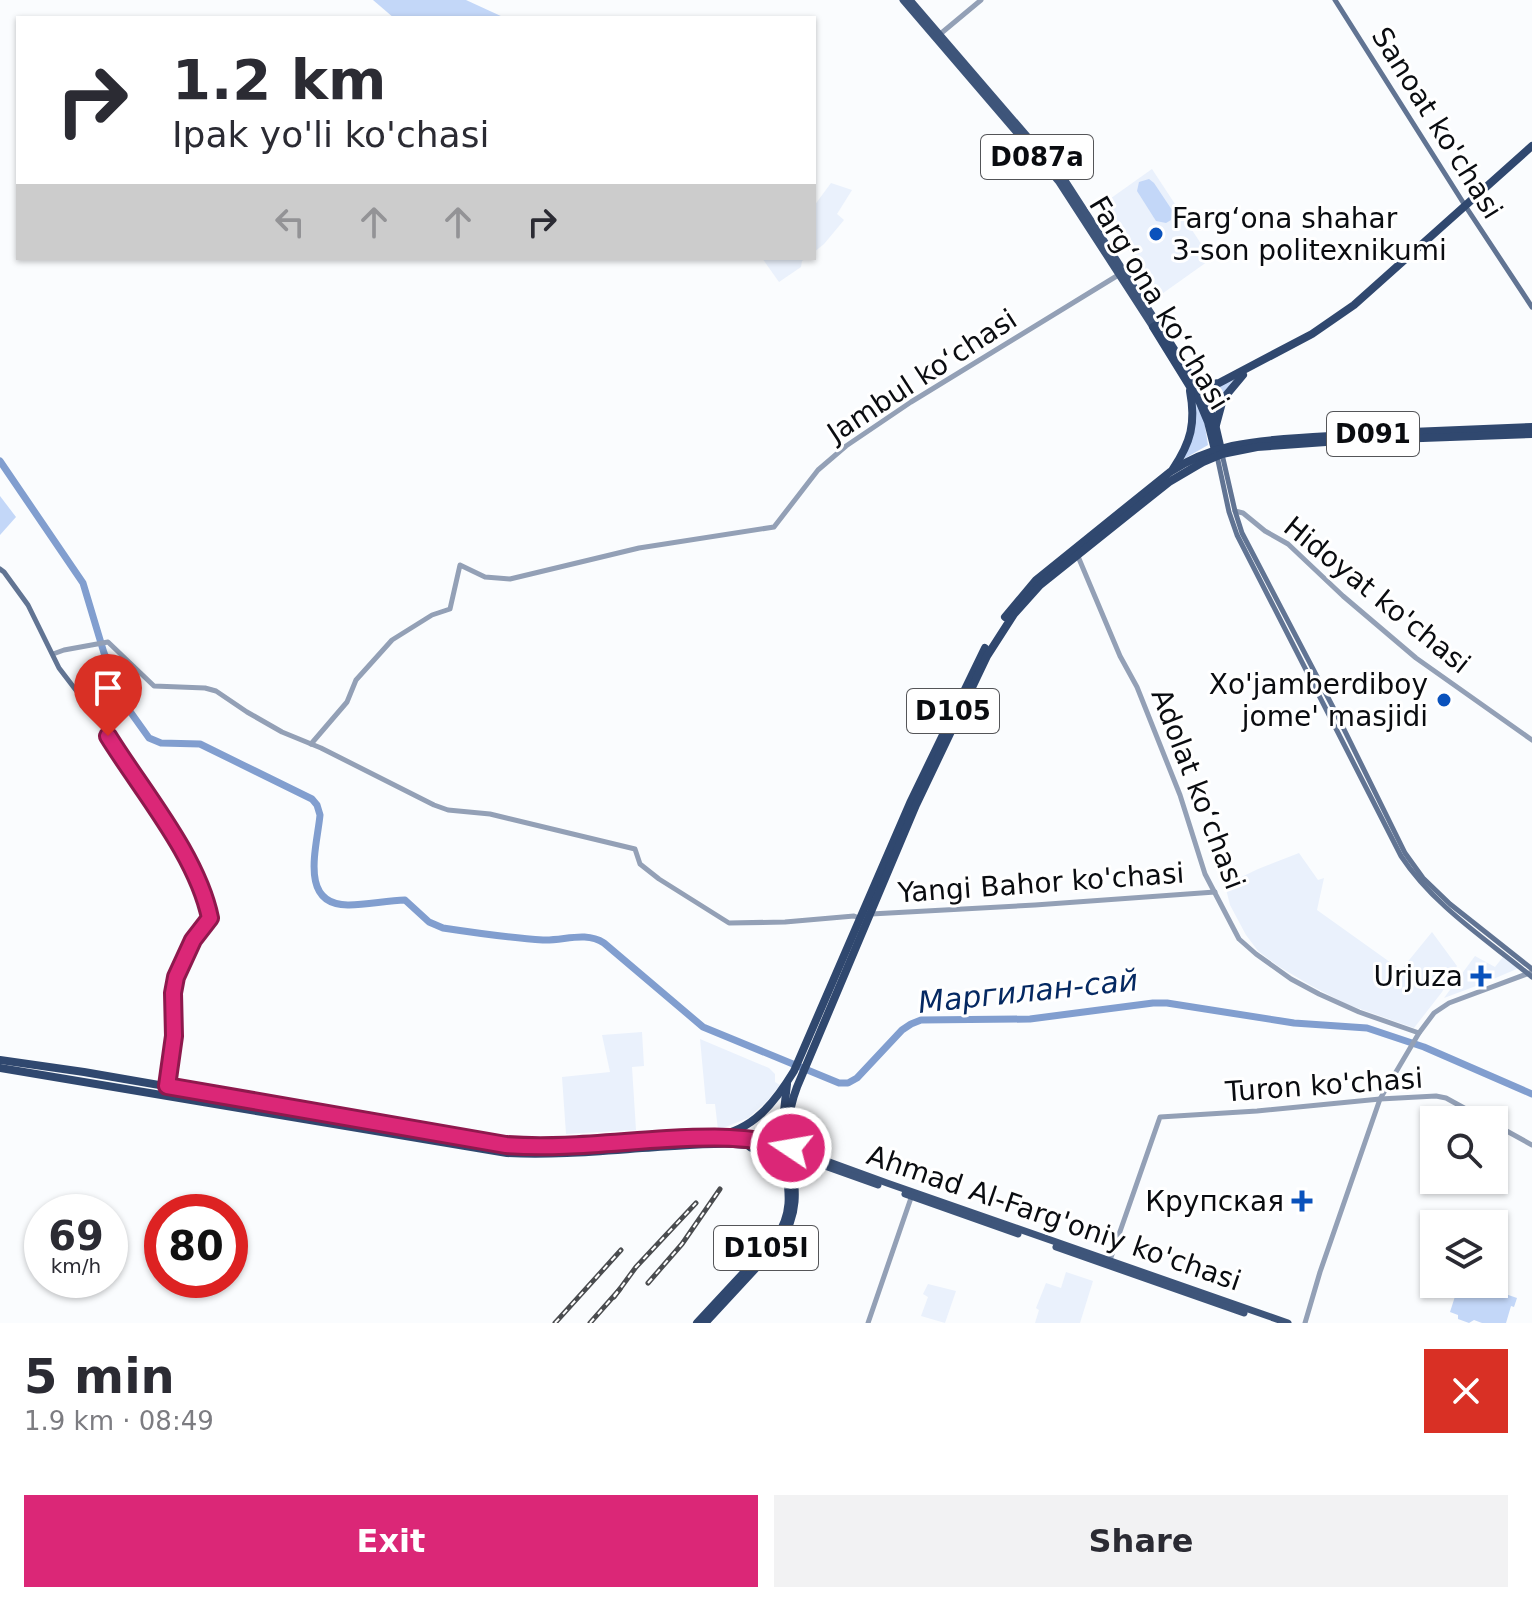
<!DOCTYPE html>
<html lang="en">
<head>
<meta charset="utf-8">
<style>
	body { margin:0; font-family:"DejaVu Sans",sans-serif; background:#f2f2f3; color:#2b2b33; height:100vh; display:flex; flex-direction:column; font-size:30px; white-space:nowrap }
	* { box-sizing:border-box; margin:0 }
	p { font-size:26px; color:#7c7c81 }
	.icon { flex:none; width:44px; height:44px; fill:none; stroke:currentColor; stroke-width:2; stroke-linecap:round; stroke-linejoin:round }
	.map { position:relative; height:1323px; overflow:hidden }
	.sheet { display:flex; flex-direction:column; background:#fff; flex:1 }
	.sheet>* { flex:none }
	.banner { position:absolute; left:16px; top:16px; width:800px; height:244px; border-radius:0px; box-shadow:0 2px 6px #0004; background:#fff; color:#2b2b33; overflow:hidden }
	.fabs { position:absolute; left:1420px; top:1106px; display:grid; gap:16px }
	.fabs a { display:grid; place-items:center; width:88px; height:88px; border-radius:0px; background:#fff; box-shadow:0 2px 6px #0004; font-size:40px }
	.speed { position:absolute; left:24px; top:1194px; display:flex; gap:16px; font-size:40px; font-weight:700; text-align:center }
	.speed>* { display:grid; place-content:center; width:104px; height:104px; border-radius:50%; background:#fff; box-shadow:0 2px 6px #0004; line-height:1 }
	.speed small { font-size:20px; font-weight:400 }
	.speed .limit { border:12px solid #d22; background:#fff; color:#111 }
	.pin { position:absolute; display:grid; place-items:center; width:68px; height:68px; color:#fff; margin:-82px -34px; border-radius:50% 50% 50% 0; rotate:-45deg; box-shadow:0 0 8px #0007 }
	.pin .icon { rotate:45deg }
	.me { position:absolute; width:88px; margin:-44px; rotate:282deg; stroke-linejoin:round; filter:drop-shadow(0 0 6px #0008) }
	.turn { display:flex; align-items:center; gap:28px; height:168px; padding:0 24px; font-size:36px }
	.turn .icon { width:104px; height:104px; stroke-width:2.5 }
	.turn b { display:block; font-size:56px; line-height:68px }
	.lanes { display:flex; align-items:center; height:76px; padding:0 24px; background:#0003; justify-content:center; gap:40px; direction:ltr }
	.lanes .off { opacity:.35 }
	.round { display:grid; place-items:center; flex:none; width:84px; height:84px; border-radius:0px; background:#f2f2f3 }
	.overview { display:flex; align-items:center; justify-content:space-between; height:136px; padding:0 24px }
	h1 { font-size:48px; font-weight:700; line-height:60px }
	.cta { display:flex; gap:16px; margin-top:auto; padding:16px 24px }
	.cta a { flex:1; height:92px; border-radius:0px; background:#db2777; color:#fff; font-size:32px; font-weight:700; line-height:92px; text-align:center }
	.cta a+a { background:#f2f2f3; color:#2b2b33 }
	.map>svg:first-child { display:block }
	.built { fill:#eaf1fc }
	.green { fill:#c3d7f8 }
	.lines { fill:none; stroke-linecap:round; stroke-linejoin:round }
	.river { stroke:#819ecf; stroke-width:7 }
	.tertiary { stroke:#93a0b6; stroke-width:5 }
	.secondary { stroke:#617493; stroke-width:5 }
	.primary { stroke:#3e557a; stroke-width:7 }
	.trunk { stroke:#30486f; stroke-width:8 }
	.rail-casing { stroke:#4a4c4f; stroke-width:5 }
	.rail { stroke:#fff; stroke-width:2; stroke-dasharray:6; stroke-linecap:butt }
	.route-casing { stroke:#8e194d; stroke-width:20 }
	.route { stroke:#db2777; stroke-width:14 }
	.poi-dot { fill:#0a52bc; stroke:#fff; stroke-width:3 }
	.labels { text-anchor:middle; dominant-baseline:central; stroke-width:6; stroke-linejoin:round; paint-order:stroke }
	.shield { fill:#fff; stroke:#545558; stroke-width:2 }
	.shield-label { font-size:26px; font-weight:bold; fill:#0a0c10 }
	.street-label { font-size:28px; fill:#0a0c10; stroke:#fff }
	.poi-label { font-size:28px; fill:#0a0c10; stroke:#fff; text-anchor:end }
	.water-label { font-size:30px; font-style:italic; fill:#052962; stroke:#fff }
</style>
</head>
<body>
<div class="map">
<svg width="1532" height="1323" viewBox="0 0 1532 1323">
	<rect width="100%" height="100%" fill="#fafcfe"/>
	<g class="built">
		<path d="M1152 169 1211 259 1159 296 1101 209 1109 204 1107 201Z"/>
		<path d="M831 183 852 190 837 214 844 220 824 244 814 252V206Z"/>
		<path d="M762 258H806L802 261 801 267 779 282Z"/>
		<path d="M1299 853 1318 880 1324 878 1317 910 1401 970 1432 932 1457 966 1442 992 1414 1028 1346 1004 1310 985 1278 966 1258 951 1246 935 1230 905 1225 885 1258 869Z"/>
		<path d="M1475 956 1495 967 1503 957 1519 968 1484 983 1444 998Z"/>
		<path d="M642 1032 644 1066 632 1067 636 1130 566 1134 562 1077 610 1072 602 1035Z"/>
		<path d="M700 1039 769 1068 775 1074V1082L780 1085 767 1101 748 1118 718 1130 715 1104H706Z"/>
		<path d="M1066 1272 1093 1281 1080 1323H1035L1039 1310 1036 1308 1046 1283 1061 1288Z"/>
		<path d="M928 1284 956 1291 945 1323 921 1316 928 1297 923 1294Z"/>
	</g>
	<g class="green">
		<path d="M373 0H466L503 17 394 18Z"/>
		<path d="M1149 179 1154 183 1172 210 1171 220 1166 223 1156 221 1137 191 1139 182Z"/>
		<path d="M1234 379 1225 391 1215 412 1203 387Z"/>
		<path d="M1194 400 1204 420 1208 445 1182 460C1193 440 1197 423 1194 400Z"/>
		<path d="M0 496 16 517 0 535Z"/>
		<path d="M1459 1284H1478L1484 1286V1290L1493 1293 1494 1290 1517 1298 1514 1307 1511 1306 1506 1323H1482L1474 1320 1469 1323 1458 1319V1315L1450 1312Z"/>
	</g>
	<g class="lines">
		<path class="river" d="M0 461 83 583 104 653 118 685 129 710 149 738 161 743 200 744 312 799 317 805 320 815C317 847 298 906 349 905 368 904 387 901 405 900L429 922 443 928C476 933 510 938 543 940 564 941 585 931 604 943L703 1027 839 1083H848L857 1078 902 1030 911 1024 921 1020 1030 1019 1153 1003H1167L1294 1023 1367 1028 1424 1047 1532 1094"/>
		<g class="tertiary">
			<path d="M939 35 981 0"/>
			<path d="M1235 511 1243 513 1265 531 1288 544 1343 596 1416 658 1532 740"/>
			<path d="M1077 554 1120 656 1137 687 1180 795 1205 874 1239 939 1256 954 1291 979 1319 994 1359 1012 1419 1033"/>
			<path d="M53 654 64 650 108 642 154 686 205 688 216 691 247 712 282 732 321 748 434 805 448 810 490 814 635 849 640 864 659 879 729 923 785 922 854 916 859 918"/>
			<path d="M311 744 347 702 356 680 392 640 432 615 450 609 460 565 485 577 510 579 639 548 774 527 818 470 846 446 911 402 1120 274"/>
			<path d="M871 914 1035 905 1215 892"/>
			<path d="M1494 1124 1532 1145"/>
			<path d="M1109 1263 1160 1117 1257 1111 1380 1099 1436 1096 1446 1098 1486 1120"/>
			<path d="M868 1323 912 1195"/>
			<path d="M1305 1323 1320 1272 1380 1099 1419 1033 1434 1013 1449 1003 1532 972"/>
		</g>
		<g class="secondary">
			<path d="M1335 0 1466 207 1532 307"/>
			<path d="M1222 454 1235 511 1242 533 1335 711 1405 853 1423 878 1450 904 1532 969"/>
			<path d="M1217 456 1229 512 1237 535 1401 856C1434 906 1486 939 1532 977"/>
			<path d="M0 569 4 572 28 605 59 668 98 719 176 839 194 870 204 896 210 918 193 940 176 977 173 993 174 1036 167 1086"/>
		</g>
		<g class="primary">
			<path d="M903 0 1059 182 1153 327"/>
			<path d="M910 0 1064 179 1158 324"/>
			<path d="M791 1148 887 1183 1288 1323"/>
			<path d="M791 1154 878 1185"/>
			<path d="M905 1194 1018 1234"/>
			<path d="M1056 1247 1244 1313"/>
		</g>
		<g class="trunk">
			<path d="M1194 380 1206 385 1219 383 1312 334 1354 305 1532 146"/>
			<path d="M1216 425 1223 399 1243 375"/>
			<path d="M1411 432 1532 427"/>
			<path d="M1216 454 1208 422 1200 403 1153 327 1158 324 1206 400 1214 420 1221 450"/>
			<path d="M1173 469C1191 442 1196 423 1190 391"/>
			<path d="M1005 617 1036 580 1170 472C1210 445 1253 441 1299 438 1328 436 1357 434 1386 433"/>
			<path d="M0 1060 84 1072 506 1145 539 1147 720 1137"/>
			<path d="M0 1068 507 1153C562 1156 619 1149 674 1146 719 1143 748 1141 791 1154"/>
			<path d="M715 1136C753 1131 775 1102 794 1071L910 803 985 648"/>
			<path d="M753 1140 791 1148"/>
			<path d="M750 1147C766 1154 777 1165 785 1181"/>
			<path d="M795 1171 798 1164 808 1160"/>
			<path d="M697 1323 776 1238C799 1204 784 1178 783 1141 782 1122 785 1103 787 1084"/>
			<path d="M705 1323 780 1242C807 1202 789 1169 789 1125 789 1112 792 1100 797 1087L916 805 987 656 1014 614 1040 585 1169 482 1203 462 1222 454 1257 447 1340 441 1532 434"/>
		</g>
		<g class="rail-casing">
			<g id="rail">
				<path d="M648 1283 682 1244 720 1189"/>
				<path d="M614 1297 636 1267 696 1203"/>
				<path d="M555 1323 621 1250"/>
				<path d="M590 1323 620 1289"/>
			</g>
		</g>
		<use href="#rail" class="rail"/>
	</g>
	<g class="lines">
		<g class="route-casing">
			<path id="route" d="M108 736C142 791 197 855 210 918L193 940 176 977 173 993 174 1036 167 1086 506 1145C559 1149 614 1142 667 1139 708 1137 751 1135 791 1148"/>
		</g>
		<use href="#route" class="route"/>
	</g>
	<g class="poi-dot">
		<circle cx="1156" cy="234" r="8"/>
		<circle cx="1444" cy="700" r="8"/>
		<path d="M1477 964h8v8h8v8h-8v8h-8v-8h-8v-8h8z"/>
		<path d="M1298 1189h8v8h8v8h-8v8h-8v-8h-8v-8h8z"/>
	</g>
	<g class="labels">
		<g class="shield">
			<rect x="981" y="135" width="112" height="44" rx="6"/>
			<rect x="1327" y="412" width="92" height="44" rx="6"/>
			<rect x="907" y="689" width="92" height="44" rx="6"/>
			<rect x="714" y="1226" width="104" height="44" rx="6"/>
		</g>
		<g class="shield-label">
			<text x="1037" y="157">D087a</text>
			<text x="1373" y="434">D091</text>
			<text x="953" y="711">D105</text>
			<text x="766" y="1248">D105l</text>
		</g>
		<g class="street-label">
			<text transform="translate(1437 123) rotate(58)">Sanoat ko'chasi</text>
			<text transform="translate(1159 303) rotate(59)">Fargʻona koʻchasi</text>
			<text transform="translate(922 376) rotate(-33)">Jambul koʻchasi</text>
			<text transform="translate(1377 595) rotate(39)">Hidoyat ko'chasi</text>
			<text transform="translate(1198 789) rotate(69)">Adolat koʻchasi</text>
			<text transform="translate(1041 883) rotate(-4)">Yangi Bahor ko'chasi</text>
			<text transform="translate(1324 1085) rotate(-4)">Turon ko'chasi</text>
			<text transform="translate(1054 1218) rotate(19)">Ahmad Al-Farg'oniy ko'chasi</text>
		</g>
		<g class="poi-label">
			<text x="1172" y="218" text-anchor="start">Farg‘ona shahar<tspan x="1172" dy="32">3-son politexnikumi</tspan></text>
			<text x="1428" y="684">Xo'jamberdiboy<tspan x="1428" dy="32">jome' masjidi</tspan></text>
			<text x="1463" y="976">Urjuza</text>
			<text x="1284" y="1201">Крупская</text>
		</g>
		<g class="water-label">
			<text transform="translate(1028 991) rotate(-6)">Маргилан-сай</text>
		</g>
	</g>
</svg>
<div class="fabs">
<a><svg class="icon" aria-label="search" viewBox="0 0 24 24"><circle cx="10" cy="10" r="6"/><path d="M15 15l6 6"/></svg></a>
<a><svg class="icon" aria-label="layers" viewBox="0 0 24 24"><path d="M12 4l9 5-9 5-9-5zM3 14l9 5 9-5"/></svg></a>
</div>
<div class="speed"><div>69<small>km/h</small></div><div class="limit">80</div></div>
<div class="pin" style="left:108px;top:736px;background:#d93025"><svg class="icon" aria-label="arrive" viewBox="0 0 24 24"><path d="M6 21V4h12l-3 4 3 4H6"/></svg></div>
<svg class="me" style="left:791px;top:1148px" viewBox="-20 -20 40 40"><circle r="17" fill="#db2777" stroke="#fff" stroke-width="3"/><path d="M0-11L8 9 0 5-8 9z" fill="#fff"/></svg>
<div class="banner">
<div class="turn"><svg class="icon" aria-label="right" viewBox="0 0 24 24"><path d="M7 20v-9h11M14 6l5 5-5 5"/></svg><div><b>1.2 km</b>Ipak yo'li ko'chasi</div></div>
<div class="lanes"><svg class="icon off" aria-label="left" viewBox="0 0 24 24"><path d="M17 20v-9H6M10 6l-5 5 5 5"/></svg><svg class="icon off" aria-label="ahead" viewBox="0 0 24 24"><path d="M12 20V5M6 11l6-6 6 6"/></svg><svg class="icon off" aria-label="ahead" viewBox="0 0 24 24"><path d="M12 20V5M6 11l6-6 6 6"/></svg><svg class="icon" aria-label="right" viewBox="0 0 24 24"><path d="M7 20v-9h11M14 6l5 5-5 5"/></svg></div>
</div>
</div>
<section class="sheet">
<div class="overview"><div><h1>5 min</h1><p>1.9 km · 08:49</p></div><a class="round" style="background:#d93025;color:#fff"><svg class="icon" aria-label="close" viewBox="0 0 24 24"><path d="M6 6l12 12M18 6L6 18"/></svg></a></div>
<div class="cta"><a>Exit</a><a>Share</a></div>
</section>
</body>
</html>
